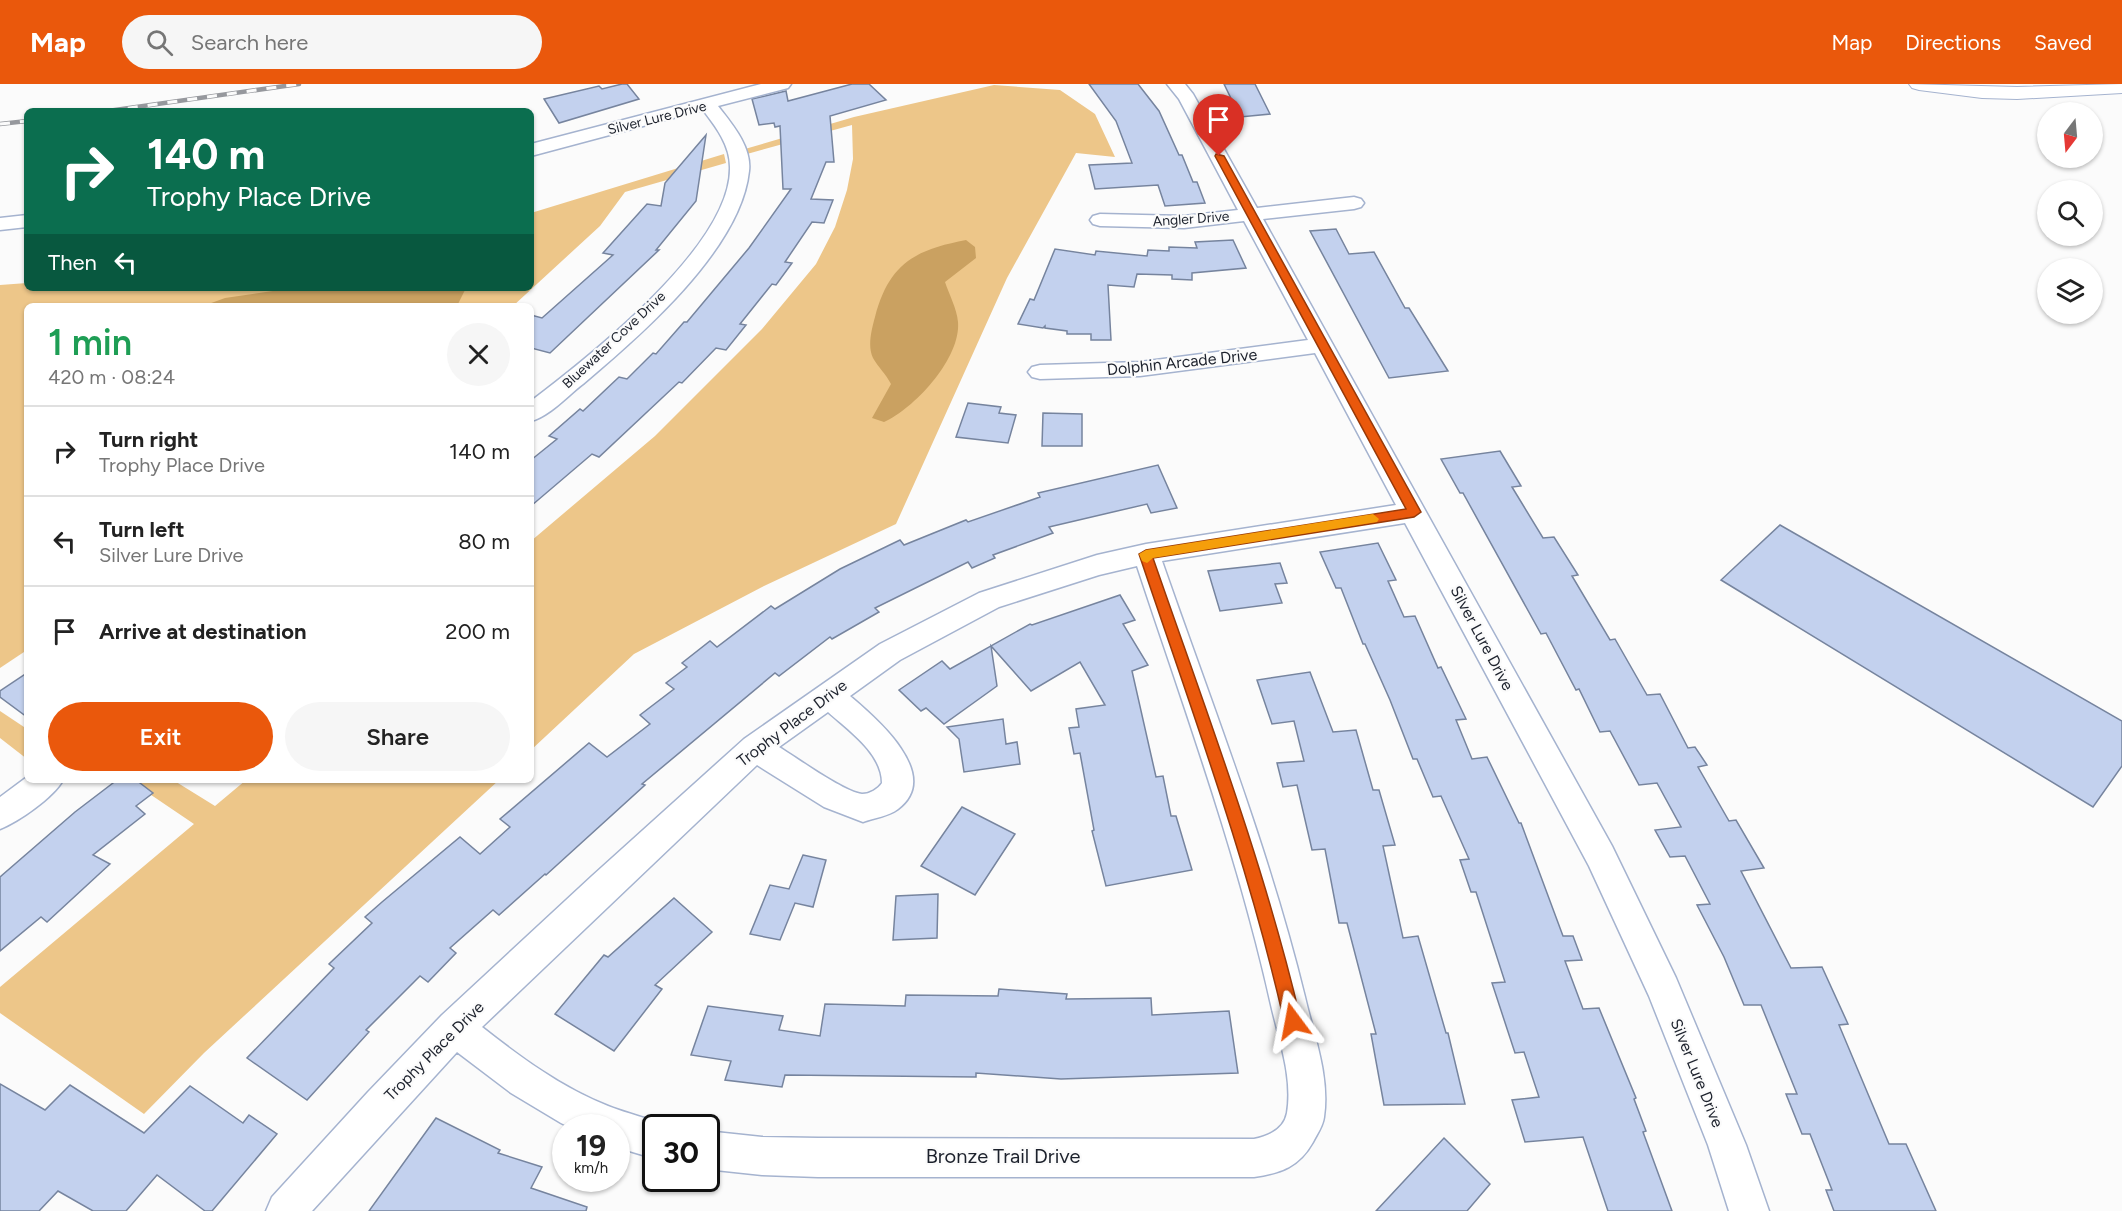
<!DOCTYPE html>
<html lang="en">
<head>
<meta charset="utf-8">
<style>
	body { margin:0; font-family:Figtree,sans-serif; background:#f6f6f6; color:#222; height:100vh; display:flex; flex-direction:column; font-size:22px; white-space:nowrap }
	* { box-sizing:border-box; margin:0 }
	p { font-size:20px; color:#767676 }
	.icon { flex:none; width:33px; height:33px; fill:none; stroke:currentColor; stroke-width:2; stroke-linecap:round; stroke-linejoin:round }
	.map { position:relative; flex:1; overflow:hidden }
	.side { position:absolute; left:24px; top:219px; width:510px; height:480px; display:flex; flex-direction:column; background:#fff; border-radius:9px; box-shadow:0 2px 4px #0004 }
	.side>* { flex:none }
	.banner { position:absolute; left:24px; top:24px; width:510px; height:183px; border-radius:9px; box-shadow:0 2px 4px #0004; background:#0b6e4f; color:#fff; overflow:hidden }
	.needle { width:39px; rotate:196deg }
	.buttons { position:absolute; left:2037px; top:18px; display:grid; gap:12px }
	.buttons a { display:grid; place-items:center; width:66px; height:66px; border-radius:50%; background:#fff; box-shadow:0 2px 4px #0004; font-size:30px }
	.speed { position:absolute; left:552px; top:1030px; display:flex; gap:12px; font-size:30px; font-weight:700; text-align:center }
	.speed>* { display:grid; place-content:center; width:78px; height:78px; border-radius:50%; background:#fff; box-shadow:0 2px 4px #0004; line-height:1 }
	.speed small { font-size:15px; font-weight:400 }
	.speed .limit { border:3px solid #111; border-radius:9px; background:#fff; color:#111 }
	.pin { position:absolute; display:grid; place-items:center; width:51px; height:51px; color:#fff; margin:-62px -26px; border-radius:50% 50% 50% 0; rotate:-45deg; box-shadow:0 0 6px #0007 }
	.pin .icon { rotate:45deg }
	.me { position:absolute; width:66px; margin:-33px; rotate:347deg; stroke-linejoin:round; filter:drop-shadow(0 0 4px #0008) }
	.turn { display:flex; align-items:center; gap:21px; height:126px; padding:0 24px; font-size:27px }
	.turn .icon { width:78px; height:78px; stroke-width:2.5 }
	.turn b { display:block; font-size:42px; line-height:51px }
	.then { display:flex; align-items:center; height:57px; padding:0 24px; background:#0003; gap:12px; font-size:22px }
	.round { display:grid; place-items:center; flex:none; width:63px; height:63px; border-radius:32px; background:#f6f6f6 }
	.head { display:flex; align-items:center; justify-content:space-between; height:102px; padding:0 24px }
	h1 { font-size:36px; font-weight:600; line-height:45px; color:#1e9e55 }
	.cta { display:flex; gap:12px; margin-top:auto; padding:12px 24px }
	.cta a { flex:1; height:69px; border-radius:36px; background:#ea580c; color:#fff; font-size:24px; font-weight:600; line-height:69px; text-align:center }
	.cta a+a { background:#f6f6f6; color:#222 }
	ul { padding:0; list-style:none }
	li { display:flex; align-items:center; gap:18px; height:90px; padding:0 24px; border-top:2px solid #e0e0e0 }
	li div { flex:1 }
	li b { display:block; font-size:22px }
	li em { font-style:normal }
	header { display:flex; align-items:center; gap:36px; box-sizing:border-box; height:84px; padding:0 30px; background:#ea580c; color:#fff }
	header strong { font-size:28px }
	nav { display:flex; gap:33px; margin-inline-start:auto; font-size:21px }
	.search { width:420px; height:54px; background:#f6f6f6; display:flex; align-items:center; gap:15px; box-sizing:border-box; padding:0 21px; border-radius:33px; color:#767676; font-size:22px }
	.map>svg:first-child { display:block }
	.green { fill:#edc689 }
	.water { fill:#caa161 }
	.building { fill:#c3d1ee; stroke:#76849e; stroke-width:1.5 }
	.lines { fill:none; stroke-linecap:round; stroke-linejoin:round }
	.street-casing { stroke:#a5b3cf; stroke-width:3 }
	.secondary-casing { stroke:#a5b3cf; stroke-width:2 }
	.street { fill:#fff; fill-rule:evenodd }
	.secondary { fill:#fff; fill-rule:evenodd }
	.rail-casing { stroke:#96989d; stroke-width:4.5 }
	.rail { stroke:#fbfbfb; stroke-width:3; stroke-dasharray:10; stroke-linecap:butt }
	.route { fill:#ea580c; stroke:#983908; stroke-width:1.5 }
	.slow { fill:#f59e0b }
	.labels { text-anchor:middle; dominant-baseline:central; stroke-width:4.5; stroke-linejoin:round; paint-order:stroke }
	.far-street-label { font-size:14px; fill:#1c212c; stroke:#fbfbfb }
	.street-label { font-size:16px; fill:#1c212c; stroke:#fbfbfb }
	.near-street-label { font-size:20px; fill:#1c212c; stroke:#fbfbfb }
</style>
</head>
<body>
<header>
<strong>Map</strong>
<div class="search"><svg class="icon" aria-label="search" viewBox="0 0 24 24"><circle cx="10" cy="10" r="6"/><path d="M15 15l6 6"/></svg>Search here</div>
<nav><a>Map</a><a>Directions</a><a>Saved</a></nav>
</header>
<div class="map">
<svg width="2122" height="1127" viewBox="0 0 2122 1127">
	<rect width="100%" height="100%" fill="#fbfbfb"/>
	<g class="green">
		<path d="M994 1 1060 6 1095 30 1115 73 1076 69 1007 194 896 440 764 502 634 570 531 666V457L655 352 762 245 816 180 835 143 847 106 853 75 852 41 747 70 745 65 854 33Z"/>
		<path d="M724 70 726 79 625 108 600 142 513 222H27V566L0 584V201L27 199V204H531V129Z"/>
		<path d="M0 627 27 645V675L0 654Z"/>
		<path d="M129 696H173L215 722 246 696H499L204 969 144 1030 0 929V903L194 740Z"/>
	</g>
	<g class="water">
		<path d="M966 156 975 163 976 174 945 198C949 210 957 225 958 238 961 274 915 324 884 338L872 334 891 300C886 290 878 283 873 274 867 262 872 244 875 233 889 180 914 166 966 156Z"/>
		<path d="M293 204H466L458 220 452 222H203L225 214Z"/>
	</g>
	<g class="building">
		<path d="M622 0H627L639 15 559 39 544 15 599 2 602 5Z"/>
		<path d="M852 0H869L886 16 830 32 834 78H826L811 115 833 116 824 139 812 138 785 178 792 179 776 201 772 200 740 240 746 241 726 266 716 264 682 299 679 298 599 373 592 370 531 422V376L557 355 549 352 580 325 583 327 619 293 627 295 653 269 656 270 684 238H687L749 164 791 105H783L780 42 775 43 774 39 759 41 752 15 786 7 788 17Z"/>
		<path d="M1089 0H1138L1159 27 1179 71H1182L1193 98H1197L1205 119 1165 122 1158 101 1095 105 1089 81 1132 79 1116 37Z"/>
		<path d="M1224 0H1255L1270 30 1240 33Z"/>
		<path d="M706 51 696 117 656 166H659L550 269 531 264V231L542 234 613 171 603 169 647 120 661 122 665 99Z"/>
		<path d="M1336 145 1349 170 1374 168 1405 224H1409L1448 287 1389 294 1310 147Z"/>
		<path d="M1233 156 1246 184 1192 189V196L1172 195V191L1137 190 1134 203 1108 201 1111 256H1091V250H1067V247L1045 244V242L1043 244 1018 240 1030 215 1034 216 1055 165 1095 171 1096 167 1147 172 1148 166 1169 167V163L1197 164 1195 158Z"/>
		<path d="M968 319 1001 323 999 329 1016 331 1008 359 956 353Z"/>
		<path d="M1043 329 1082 330V362H1042Z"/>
		<path d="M1500 367 1521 402 1512 403 1543 454 1554 453 1578 491 1572 492 1610 556 1615 555 1647 611 1660 610 1688 664 1695 663 1707 681 1698 683 1729 737 1736 736 1764 784 1741 787 1791 884 1822 883 1848 940 1839 941 1889 1060H1906L1936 1127H1834L1826 1106H1832L1810 1050H1802L1786 1010H1797L1761 921H1744L1724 873 1697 821 1710 820 1685 772 1670 773 1655 746 1681 743 1657 699 1639 701 1610 647 1600 648 1579 605 1576 606 1546 549 1541 550 1463 409H1460L1441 375Z"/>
		<path d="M1158 381 1177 424 1151 429 1147 420 1049 443 1053 449 993 471 995 474 972 484 968 478 875 524 879 528 832 555 830 553 779 592 775 589 642 700 645 701 546 791 545 790 499 831 493 826 450 864 456 869 428 898 420 892 366 946 369 948 307 1016 247 974 334 884 329 880 372 839 365 833 382 818 460 753 480 770 510 743 500 735 589 659 607 673 650 640 640 631 674 605 666 599 687 583 682 579 710 557 717 563 771 522 775 525 840 485 900 456 904 461 966 436 968 438 1040 413 1038 409Z"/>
		<path d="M1780 441 2122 637V682L2093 723 1721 496Z"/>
		<path d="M1378 459 1396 496 1388 497 1404 533 1415 532 1438 584 1441 583 1466 635 1456 636 1472 675 1487 673 1519 739H1521L1563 852H1573L1582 876 1565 877 1583 925 1599 924 1636 1014 1634 1015 1646 1047 1643 1048 1672 1127H1608L1583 1053 1525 1058 1512 1016 1539 1013 1524 968 1515 969 1492 899 1505 898 1476 808H1471L1460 776 1469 775 1441 712 1433 713 1417 675H1413L1390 616 1365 560H1363L1341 504H1336L1320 468Z"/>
		<path d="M1280 479 1287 499 1275 500 1282 519 1220 527 1208 487Z"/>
		<path d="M1120 511 1135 536 1123 540 1148 581 1132 587 1156 693 1163 692 1171 732H1176L1192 786 1106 802 1092 747 1094 746 1080 669 1074 670 1069 644 1079 643 1076 625 1105 621 1080 578 1031 607 991 562 997 602 944 640 926 624 921 627 899 606 942 577 950 585 1030 540 1032 541Z"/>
		<path d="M1310 588 1333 648 1356 646 1373 706H1379L1395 761 1383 762 1403 854 1418 852 1446 949H1448L1465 1020 1384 1021 1371 950H1376L1347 839H1339L1325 765 1312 766 1297 701 1283 703 1277 679 1304 677 1294 637 1272 640 1257 596Z"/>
		<path d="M27 589V633L0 613V607Z"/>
		<path d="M1003 635 1006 660 1017 658 1020 680 964 688 959 655 947 643Z"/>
		<path d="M117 696H136L153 709 136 722 145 730 93 771 110 780 47 838 41 833 0 867V793L75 728Z"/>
		<path d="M962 723 1015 750 975 811 921 782Z"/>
		<path d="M803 771 826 776 813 823 795 819 780 856 750 850 770 801 789 805Z"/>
		<path d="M938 810 937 854 893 856 896 812Z"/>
		<path d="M674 814 712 848 655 901 662 905 614 967 555 930 604 871 608 873Z"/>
		<path d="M999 905 1067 910 1066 915 1151 914 1152 931 1229 927 1238 989 1061 995 976 989V993L785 991 782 1003 725 996 731 977 691 971 708 922 783 932 779 946 820 952 825 920 905 922 906 911 998 912Z"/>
		<path d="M0 1000 45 1026 70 1001 144 1049 190 1002 243 1039 249 1031 277 1050 212 1127H205L157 1091 126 1127H93L58 1107 39 1127H0Z"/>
		<path d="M436 1034 500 1066 498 1069 542 1083 531 1104 587 1123 586 1127H369Z"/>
		<path d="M1444 1054 1490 1100 1467 1127H1376Z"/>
	</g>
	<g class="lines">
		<g class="street-casing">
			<g id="street">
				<path d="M761 0H791L788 4 718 22C732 40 752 63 749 87 741 165 640 252 583 300 567 312 550 332 531 337V317C589 273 732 161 730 83 730 61 716 43 703 26L531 72V60Z"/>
				<path d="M1167 0H1185L1193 10 1257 124 1354 113 1361 115 1364 119 1361 123 1354 125 1263 135 1612 762 1676 894 1746 1061 1769 1127H1729L1708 1061 1649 912 1589 782 1405 439 1162 477C1212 621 1269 765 1305 913 1314 952 1330 993 1324 1033 1323 1042 1317 1050 1313 1058 1299 1083 1281 1089 1254 1093H818L762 1091 706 1085V1047L762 1053 818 1054 1254 1055C1269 1052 1284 1045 1287 1029 1293 993 1279 956 1271 921 1238 772 1185 627 1137 482L1099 491 999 523 900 576 850 612C876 634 943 691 898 725 889 732 874 734 863 738L824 723 757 681 482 943C520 973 562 1004 608 1022 628 1030 649 1034 669 1043L656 1044V1075L616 1063V1044H571L561 1039 511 1009 457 968 312 1127H266L272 1113 368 1008 442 931 592 792 744 655 880 560 979 509 1097 471 1146 460 1396 421 1315 269 1140 292 1040 295 1032 293 1028 288 1032 283 1040 281 1140 278 1308 256 1244 137 1184 144 1100 142 1093 140 1090 136 1093 132 1100 130 1184 132 1238 126 1179 15ZM828 628C848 646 882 669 882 699 878 705 870 710 862 710 844 708 797 674 779 663Z"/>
				<path d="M27 131V143L0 146V134Z"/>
				<path d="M27 693V696H63C54 713 18 738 0 745V713Z"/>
			</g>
		</g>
		<g class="secondary-casing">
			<path id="secondary" d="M1909 0 2017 3 2122 0V9L2017 15 1982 14 1919 6 1912 4Z"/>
		</g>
		<use href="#street" class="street"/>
		<use href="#secondary" class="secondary"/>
		<g class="rail-casing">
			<g id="rail">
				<path d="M108 27 299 0"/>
				<path d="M0 40 27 37"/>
			</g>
		</g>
		<use href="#rail" class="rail"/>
	</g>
	<path class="route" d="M1216 70 1224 72 1421 428 1414 433 1153 474C1206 627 1264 779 1301 937L1299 943 1293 946 1287 943 1284 937C1248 778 1191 625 1139 470L1146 466 1406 425 1215 72Z"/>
	<path class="slow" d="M1373 430 1379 435 1377 438 1153 474 1147 479 1142 477 1139 470 1146 466Z"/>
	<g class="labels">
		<g class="far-street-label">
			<text transform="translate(657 34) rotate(-14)">Silver Lure Drive</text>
			<text transform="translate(1191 135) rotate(-4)">Angler Drive</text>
			<text transform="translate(614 256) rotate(-43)">Bluewater Cove Drive</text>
		</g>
		<g class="street-label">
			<text transform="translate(1182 278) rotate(-6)">Dolphin Arcade Drive</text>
			<text transform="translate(1482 554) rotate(62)">Silver Lure Drive</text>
			<text transform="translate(792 639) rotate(-37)">Trophy Place Drive</text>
			<text transform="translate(434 967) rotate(-45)">Trophy Place Drive</text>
			<text transform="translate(1697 989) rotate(68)">Silver Lure Drive</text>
		</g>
		<g class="near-street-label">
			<text x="1003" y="1072">Bronze Trail Drive</text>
		</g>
	</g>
</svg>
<div class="buttons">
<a><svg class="needle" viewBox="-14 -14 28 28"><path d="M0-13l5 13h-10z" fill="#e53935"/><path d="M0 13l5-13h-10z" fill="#767676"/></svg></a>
<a><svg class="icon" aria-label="search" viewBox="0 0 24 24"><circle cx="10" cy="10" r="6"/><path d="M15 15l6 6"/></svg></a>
<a><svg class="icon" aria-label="layers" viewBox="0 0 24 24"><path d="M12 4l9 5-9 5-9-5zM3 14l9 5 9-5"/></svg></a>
</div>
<div class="speed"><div>19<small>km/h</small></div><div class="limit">30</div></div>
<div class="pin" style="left:1219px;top:72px;background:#d93025"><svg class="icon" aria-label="arrive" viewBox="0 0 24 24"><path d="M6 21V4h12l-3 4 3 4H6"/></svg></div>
<svg class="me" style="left:1293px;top:937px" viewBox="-20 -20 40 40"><path d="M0-17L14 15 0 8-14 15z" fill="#ea580c" stroke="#fff" stroke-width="4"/></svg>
<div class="banner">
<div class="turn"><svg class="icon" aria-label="right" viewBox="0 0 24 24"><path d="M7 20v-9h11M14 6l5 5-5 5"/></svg><div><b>140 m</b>Trophy Place Drive</div></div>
<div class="then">Then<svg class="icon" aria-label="left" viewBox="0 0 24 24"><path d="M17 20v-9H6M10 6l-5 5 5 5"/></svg></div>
</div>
<section class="side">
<div class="head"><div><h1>1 min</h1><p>420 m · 08:24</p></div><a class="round"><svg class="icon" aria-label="close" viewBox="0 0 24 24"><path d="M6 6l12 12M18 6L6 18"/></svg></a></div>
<ul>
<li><svg class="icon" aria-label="right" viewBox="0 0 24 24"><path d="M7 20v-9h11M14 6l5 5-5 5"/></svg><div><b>Turn right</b><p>Trophy Place Drive</p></div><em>140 m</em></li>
<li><svg class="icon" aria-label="left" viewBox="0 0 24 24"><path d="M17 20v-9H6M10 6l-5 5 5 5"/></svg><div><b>Turn left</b><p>Silver Lure Drive</p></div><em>80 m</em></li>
<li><svg class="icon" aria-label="arrive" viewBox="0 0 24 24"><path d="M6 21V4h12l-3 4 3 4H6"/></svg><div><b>Arrive at destination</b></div><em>200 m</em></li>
</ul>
<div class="cta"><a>Exit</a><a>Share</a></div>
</section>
</div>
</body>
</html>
